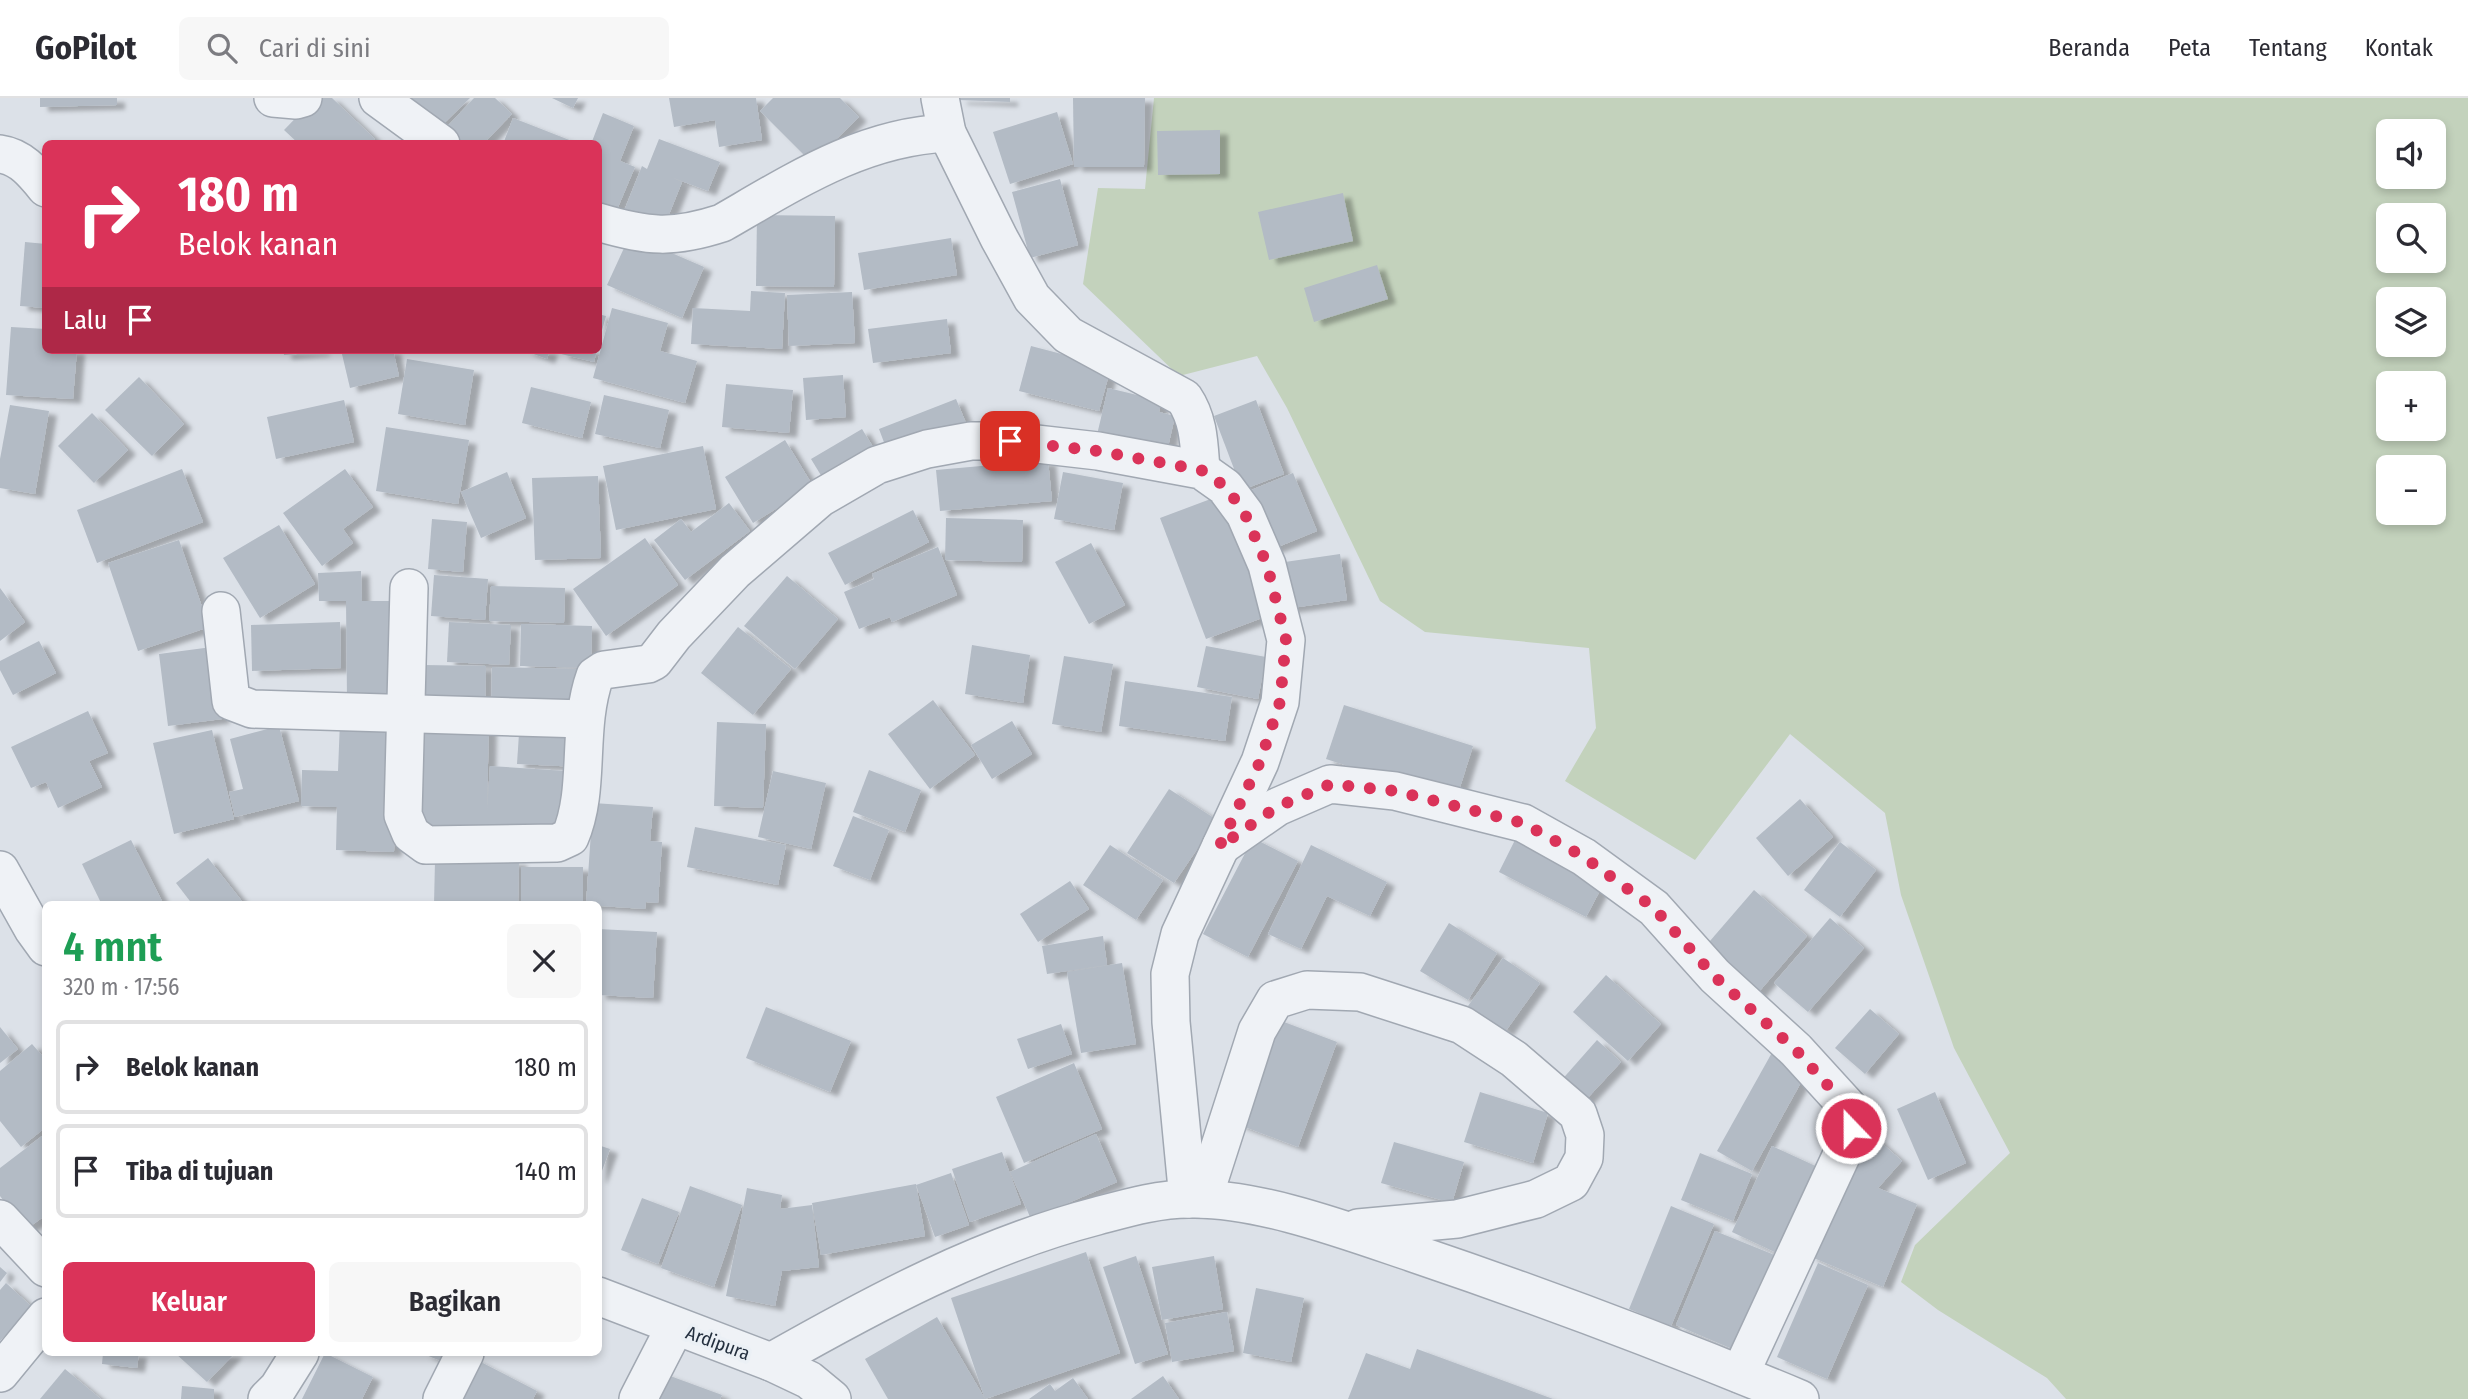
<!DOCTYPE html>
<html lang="id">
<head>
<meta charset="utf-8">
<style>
	body { margin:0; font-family:"Fira Sans Condensed",sans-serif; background:#f7f7f7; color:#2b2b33; height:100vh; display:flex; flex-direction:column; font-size:26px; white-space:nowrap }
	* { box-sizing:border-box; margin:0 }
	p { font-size:23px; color:#7c7c81 }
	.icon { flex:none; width:38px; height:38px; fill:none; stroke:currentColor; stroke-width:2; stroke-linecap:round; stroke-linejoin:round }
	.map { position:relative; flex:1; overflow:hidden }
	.side { position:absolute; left:42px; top:803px; width:560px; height:455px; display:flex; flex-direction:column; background:#fff; border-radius:10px; box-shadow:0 4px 10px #0003 }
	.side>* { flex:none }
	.top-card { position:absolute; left:42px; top:42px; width:560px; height:214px; border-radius:10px; box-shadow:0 4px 10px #0003; background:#da3359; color:#fff; overflow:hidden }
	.controls { position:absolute; left:2376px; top:21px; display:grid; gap:14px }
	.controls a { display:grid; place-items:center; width:70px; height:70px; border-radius:10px; background:#fff; box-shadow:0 4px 10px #0003; font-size:35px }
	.pin { position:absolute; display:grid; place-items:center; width:60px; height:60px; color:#fff; margin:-30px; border-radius:14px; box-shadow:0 4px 10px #0006 }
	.me { position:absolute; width:77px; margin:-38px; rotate:338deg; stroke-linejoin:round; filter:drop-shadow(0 0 5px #0008) }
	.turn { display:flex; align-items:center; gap:24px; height:147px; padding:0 21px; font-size:32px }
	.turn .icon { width:91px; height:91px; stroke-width:2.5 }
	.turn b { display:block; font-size:49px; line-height:60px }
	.then { display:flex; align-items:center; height:66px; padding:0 21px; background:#0003; gap:14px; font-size:26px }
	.round { display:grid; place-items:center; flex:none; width:74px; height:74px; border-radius:10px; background:#f7f7f7 }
	.headline { display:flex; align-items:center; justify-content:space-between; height:119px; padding:0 21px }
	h1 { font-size:42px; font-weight:600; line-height:52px; color:#1e9e55 }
	.action { display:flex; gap:14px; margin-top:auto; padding:14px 21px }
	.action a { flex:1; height:80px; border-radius:10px; background:#da3359; color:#fff; font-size:28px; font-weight:600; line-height:80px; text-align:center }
	.action a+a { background:#f7f7f7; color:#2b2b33 }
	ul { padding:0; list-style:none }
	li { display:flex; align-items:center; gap:21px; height:94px; margin:0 14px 10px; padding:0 7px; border:4px solid #e1e1e2; border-radius:10px }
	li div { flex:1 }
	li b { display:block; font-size:26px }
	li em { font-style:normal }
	header { display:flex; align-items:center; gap:42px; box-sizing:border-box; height:98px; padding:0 35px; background:#fff; border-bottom:2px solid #e1e1e2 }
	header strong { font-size:33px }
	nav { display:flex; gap:38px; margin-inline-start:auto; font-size:24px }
	.search { width:490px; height:63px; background:#f7f7f7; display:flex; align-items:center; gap:18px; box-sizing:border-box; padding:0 24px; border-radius:10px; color:#7c7c81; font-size:26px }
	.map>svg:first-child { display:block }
	.green { fill:#c3d2bc; fill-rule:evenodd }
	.building { fill:#b3bbc5; filter:url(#shadow) }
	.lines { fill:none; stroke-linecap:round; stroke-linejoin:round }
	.minor-casing { stroke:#a1a8b2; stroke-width:40 }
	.minor { stroke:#eff2f6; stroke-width:37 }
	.route { stroke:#da3359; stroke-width:12; stroke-dasharray:0 21.6 }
	.labels { text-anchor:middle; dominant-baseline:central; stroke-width:7; stroke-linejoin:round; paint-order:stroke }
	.street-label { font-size:19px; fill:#24303f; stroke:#ebf0f5 }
</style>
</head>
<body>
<header>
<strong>GoPilot</strong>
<div class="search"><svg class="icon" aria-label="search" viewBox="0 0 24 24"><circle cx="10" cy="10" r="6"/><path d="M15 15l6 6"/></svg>Cari di sini</div>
<nav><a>Beranda</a><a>Peta</a><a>Tentang</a><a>Kontak</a></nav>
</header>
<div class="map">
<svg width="2468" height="1301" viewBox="0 0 2468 1301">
	<defs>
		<filter id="shadow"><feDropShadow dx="8" dy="4.5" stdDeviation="2" flood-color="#0004"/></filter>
	</defs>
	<rect width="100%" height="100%" fill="#dce1e8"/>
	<path class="green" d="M1154 0H2468V1301H2066L2047 1280 1938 1212 1901 1184 1915 1147 2010 1055 1954 950 1901 797 1885 715 1790 636 1695 762 1565 683 1596 630 1589 550 1425 534 1380 503 1287 310 1257 258 1179 278 1083 186 1098 90 1145 91ZM2389 33H2434V79H2389ZM2389 117H2434V163H2389ZM2389 201H2434V247H2389ZM2389 285H2434V331H2389ZM2389 369H2434V415H2389Z"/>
	<g class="building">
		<path d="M40 0H117V7L40 9Z"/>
		<path d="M315 0H332L375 41 371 46H299L284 32Z"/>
		<path d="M408 0H470L438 31Z"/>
		<path d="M474 0H495L512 16 483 46H459L444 32Z"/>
		<path d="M552 0H578L573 10Z"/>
		<path d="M669 0H756L762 42 719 49 715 22 674 29Z"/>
		<path d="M773 0H840L859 19 812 65 760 13Z"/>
		<path d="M959 0H1010V4L959 2Z"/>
		<path d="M1073 0H1145L1144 69H1074Z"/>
		<path d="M1057 14 1073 66 1010 86 993 34Z"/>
		<path d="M603 15 634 28 620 63 635 69 616 114 598 107V46H591Z"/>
		<path d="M513 20 577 45V46H503Z"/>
		<path d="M1220 32V76L1158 77 1157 33Z"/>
		<path d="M659 41 720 64 708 93 671 79 682 84 662 134 622 118 642 68 647 71Z"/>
		<path d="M1060 81 1078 147 1030 160 1012 94Z"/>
		<path d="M1343 95 1353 143 1269 162 1258 114Z"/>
		<path d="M757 117 835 118 834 189 756 188Z"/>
		<path d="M630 137 704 169 682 220 607 187Z"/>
		<path d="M951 140 957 177 864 192 858 155Z"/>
		<path d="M25 144 46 146V210L20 208Z"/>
		<path d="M1377 167 1388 201 1314 224 1304 190Z"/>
		<path d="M751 193 785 195 782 251 691 246 693 210 750 213Z"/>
		<path d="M852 194 855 245 789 248 787 197Z"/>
		<path d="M612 210 668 225 660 253 697 263 685 305 593 280Z"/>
		<path d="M598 216 606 218 599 243 598 242Z"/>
		<path d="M947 221 951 255 873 265 868 231Z"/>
		<path d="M11 229 46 231V252H77L73 301 6 297Z"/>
		<path d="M1031 248 1111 269 1099 313 1019 293Z"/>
		<path d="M283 252H322V254L284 257Z"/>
		<path d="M341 252H393L399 278 350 290Z"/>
		<path d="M523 252H550L547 261Z"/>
		<path d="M562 252H597L594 264 561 256Z"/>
		<path d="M407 261 474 272 465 327 398 316Z"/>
		<path d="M843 277 846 319 806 322 803 280Z"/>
		<path d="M139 279 184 326 152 358 105 312Z"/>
		<path d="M726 286 793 292 789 335 722 329Z"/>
		<path d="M531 289 591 304 582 340 522 325Z"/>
		<path d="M1108 290 1162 303 1159 314 1175 318 1166 358 1096 341Z"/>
		<path d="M604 297 669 312 660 350 595 336Z"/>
		<path d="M956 301 966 325 888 355 879 331Z"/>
		<path d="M344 302 354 344 276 361 267 319Z"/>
		<path d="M1256 302 1284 376 1242 392 1214 318Z"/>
		<path d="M10 307 49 313 35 396 0 390V361Z"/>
		<path d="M92 315 128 352 94 385 58 348Z"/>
		<path d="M386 329 469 342 458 406 376 393Z"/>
		<path d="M862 331 873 349 822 379 811 361Z"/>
		<path d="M785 342 813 388 753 425 725 379Z"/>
		<path d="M703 348 716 411 616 432 603 368Z"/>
		<path d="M1048 362 1052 403 940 413 936 372Z"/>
		<path d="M182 371 203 424 97 465 77 412Z"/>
		<path d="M345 371 373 409 343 431 353 445 322 468 283 415Z"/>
		<path d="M507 374 526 420 481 440 461 394Z"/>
		<path d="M1063 374 1123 385 1114 432 1054 421Z"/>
		<path d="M1293 375 1317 433 1268 453 1244 395Z"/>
		<path d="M598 378 601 460 535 462 532 380Z"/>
		<path d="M1224 396 1270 517 1206 541 1160 420Z"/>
		<path d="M729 405 750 433 685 482 654 442 681 421 691 434Z"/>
		<path d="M913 412 929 444 845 487 828 455Z"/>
		<path d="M946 420 1023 422 1022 464 945 462Z"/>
		<path d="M432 421 467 424 463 474 428 471Z"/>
		<path d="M279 427 315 486 260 520 223 460Z"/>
		<path d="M645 440 678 487 606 538 573 491Z"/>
		<path d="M179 442 209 529 138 553 108 465Z"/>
		<path d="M1091 445 1125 507 1089 526 1055 464Z"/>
		<path d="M938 449 957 497 892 524 890 519 859 531 844 494 874 481 872 476Z"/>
		<path d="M1340 456 1347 502 1285 511 1278 465Z"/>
		<path d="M361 473 362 503H402L403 601 347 602 346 503H319L318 475Z"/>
		<path d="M434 477 488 481 485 522 431 518Z"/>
		<path d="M787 478 838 521 795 571 744 528Z"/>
		<path d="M491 488 565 490 564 525 489 523Z"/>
		<path d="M0 490 25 524 0 543Z"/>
		<path d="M340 524 341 570 252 573 251 527Z"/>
		<path d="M449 524 511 527 509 567 447 564Z"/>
		<path d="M521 526 592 528 591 570 520 568Z"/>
		<path d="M738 529 791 571 753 617 701 575Z"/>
		<path d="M39 543 56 575 13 597 0 572V563Z"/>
		<path d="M972 547 1030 557 1023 605 965 596Z"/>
		<path d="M1206 548 1266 559 1258 601 1197 589Z"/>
		<path d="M212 549 222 621 168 628 159 556Z"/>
		<path d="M1064 558 1113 566 1101 634 1052 626Z"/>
		<path d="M423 567 486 568 485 614 423 613Z"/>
		<path d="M492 569 579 571 578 617 491 615Z"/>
		<path d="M1125 583 1232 599 1225 643 1119 628Z"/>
		<path d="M933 602 975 657 930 691 888 636Z"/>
		<path d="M1344 607 1473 648 1456 702 1326 661Z"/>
		<path d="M88 613 108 655 89 663 102 689 58 710 46 684 31 690 11 649Z"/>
		<path d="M420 618 489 620 487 713 490 668 566 673 562 738 416 736Z"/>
		<path d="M520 620 582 622 580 669 517 666Z"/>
		<path d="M340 623 398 625 394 754 336 752 337 709 301 708 302 672 338 673Z"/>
		<path d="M1012 623 1032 656 992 681 971 647Z"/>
		<path d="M717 624 766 626 763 710 714 708Z"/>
		<path d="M279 628 299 703 235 719 229 694 243 691 230 641Z"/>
		<path d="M212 632 234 721 174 736 153 645Z"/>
		<path d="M869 672 921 692 905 734 853 714Z"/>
		<path d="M773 673 826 685 811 751 758 739Z"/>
		<path d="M1169 691 1217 722 1174 785 1127 755Z"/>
		<path d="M1800 701 1833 739 1788 778 1756 740Z"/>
		<path d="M593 705 653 709 650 743 662 744 658 805 646 804 645 811 586 807Z"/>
		<path d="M853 718 889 732 870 782 833 768Z"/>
		<path d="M695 729 786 747 778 787 687 769Z"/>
		<path d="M1253 740 1298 763 1248 859 1203 836Z"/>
		<path d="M1516 740 1604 785 1586 819 1499 774Z"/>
		<path d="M131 742 164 807H102L82 766Z"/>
		<path d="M1840 744 1876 772 1840 819 1804 792Z"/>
		<path d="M1110 747 1163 782 1136 822 1083 787Z"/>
		<path d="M1311 747 1387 784 1370 818 1327 798 1301 851 1268 836Z"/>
		<path d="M208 760 245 807H193L176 785Z"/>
		<path d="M435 762 519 763 518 807H434Z"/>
		<rect x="521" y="769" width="62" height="38"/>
		<path d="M1070 783 1089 811 1038 844 1020 816Z"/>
		<path d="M1754 792 1807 838 1751 903 1697 858Z"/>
		<path d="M1830 820 1864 850 1808 914 1774 885Z"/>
		<path d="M1449 825 1497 855 1468 902 1420 873Z"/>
		<path d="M598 831 657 834 653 900 598 897Z"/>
		<path d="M1103 838 1107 867 1047 876 1042 848Z"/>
		<path d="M1503 860 1540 885 1505 934 1468 908Z"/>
		<path d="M1122 865 1136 946 1081 955 1067 874Z"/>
		<path d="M1606 877 1661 926 1628 963 1573 914Z"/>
		<path d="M766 909 851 943 830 994 746 960Z"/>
		<path d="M1870 911 1899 936 1865 976 1835 950Z"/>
		<path d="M1276 921 1337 944 1298 1049 1237 1026Z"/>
		<path d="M1061 926 1072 956 1028 971 1017 941Z"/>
		<path d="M0 929 18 951 0 965Z"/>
		<path d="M1597 942 1621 964 1582 1006 1559 985Z"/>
		<path d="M32 946 46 962V1029L21 1049 0 1023V973Z"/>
		<path d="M1774 951 1809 970 1752 1073 1717 1053Z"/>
		<path d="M1074 965 1102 1031 1024 1065 996 999Z"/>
		<path d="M1480 994 1548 1015 1533 1065 1464 1044Z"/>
		<path d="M1935 994 1966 1065 1928 1082 1897 1011Z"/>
		<path d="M46 1035V1117L25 1132 0 1098V1070Z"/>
		<path d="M1096 1036 1117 1084 1031 1121 1010 1074Z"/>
		<path d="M1876 1040 1902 1063 1878 1090 1917 1106 1883 1189 1809 1158 1844 1076Z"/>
		<path d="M1394 1044 1464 1064 1452 1105 1381 1085Z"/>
		<path d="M598 1047 610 1051 599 1081H598Z"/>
		<path d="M1772 1048 1822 1071 1781 1157 1732 1134Z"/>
		<path d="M1002 1054 1021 1106 970 1124 952 1071Z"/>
		<path d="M1700 1055 1752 1076 1733 1123 1681 1102Z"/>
		<path d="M951 1075 969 1127 935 1139 916 1087Z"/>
		<path d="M916 1086 925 1138 821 1157 812 1105Z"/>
		<path d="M690 1088 742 1107 714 1189 661 1170Z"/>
		<path d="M747 1090 782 1097 780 1111 812 1107 819 1169 782 1173 775 1208 726 1198Z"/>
		<path d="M642 1100 679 1114 658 1166 621 1152Z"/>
		<path d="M1671 1108 1714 1126 1671 1228 1629 1211Z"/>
		<path d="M1715 1133 1782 1160 1742 1255 1676 1227Z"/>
		<path d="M1086 1154 1120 1255 985 1301 951 1200Z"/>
		<path d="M1136 1158 1168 1256 1135 1266 1103 1169Z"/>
		<path d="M1214 1158 1223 1211 1162 1222 1152 1169Z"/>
		<path d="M1818 1165 1868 1187 1827 1281 1777 1259Z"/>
		<path d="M0 1169 7 1175 0 1184Z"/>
		<path d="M6 1185 32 1209 0 1243V1192Z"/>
		<path d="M1256 1190 1304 1200 1291 1264 1243 1255Z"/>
		<path d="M1227 1214 1234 1253 1172 1264 1165 1225Z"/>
		<path d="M937 1219 985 1301H888L865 1261Z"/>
		<path d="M1417 1251 1553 1301H1348L1366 1255 1410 1271Z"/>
		<path d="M103 1255H139L137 1270 102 1266Z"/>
		<path d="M175 1255H235L207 1284Z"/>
		<path d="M325 1255 373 1279 362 1301H302Z"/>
		<path d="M421 1255H452L446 1265Z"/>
		<path d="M473 1260 537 1293 533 1301H452Z"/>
		<path d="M65 1271 101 1301H40Z"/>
		<path d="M662 1275 722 1297 720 1301H651Z"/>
		<path d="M1163 1278 1179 1301H1131Z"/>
		<path d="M1073 1280 1088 1301H1029L1050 1286 1055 1293Z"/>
		<path d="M182 1288 214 1291V1301H181Z"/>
	</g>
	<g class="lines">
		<g class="minor-casing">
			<g id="minor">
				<path d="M273 0 296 2 303 0"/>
				<path d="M378 0 441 46"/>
				<path d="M940 0 947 35 999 140 1032 200 1068 237 1184 300C1199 322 1199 346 1201 372"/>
				<path d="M0 56C21 59 33 74 46 90"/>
				<path d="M598 124C648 139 673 141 722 125 795 83 862 39 947 35"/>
				<path d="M409 490 403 717 411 736 426 747 557 745 570 739C591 691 576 631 595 578L604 572 648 566 654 563 674 537 735 473 820 400 877 367 927 351 971 343H1010L1098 353 1201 372 1225 389 1245 416 1267 467 1286 542 1280 604 1260 664 1180 836 1170 876 1171 924 1188 1101"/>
				<path d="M221 513 231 603 252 611 584 621"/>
				<path d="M1221 748 1277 709 1330 686 1395 693 1523 725 1584 759 1654 810 1715 878 1796 952 1848 1009 1851 1030 1843 1054 1740 1276"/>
				<path d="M0 772 33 831 46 849"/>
				<path d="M1203 1101 1257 933 1275 902 1307 892 1360 894 1462 927 1514 961 1578 1016 1585 1037 1584 1060 1571 1084 1536 1101 1457 1121 1358 1130"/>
				<path d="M0 1121 46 1170"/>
				<path d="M598 1198 771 1264 809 1282 832 1301"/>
				<path d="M771 1264C875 1205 981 1148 1097 1118 1127 1110 1157 1101 1189 1101 1257 1099 1348 1133 1413 1155 1543 1199 1673 1248 1800 1301"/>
				<path d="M0 1275 46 1219"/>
				<path d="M267 1301 278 1290 300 1255"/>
				<path d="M442 1301 465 1255"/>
				<path d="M638 1301 675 1229"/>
			</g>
		</g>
		<use href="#minor" class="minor"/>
	</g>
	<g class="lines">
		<path class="route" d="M1010 343 1098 353 1201 372 1226 389 1245 416 1267 467 1286 542 1280 604 1260 664 1219 749 1277 709 1331 686 1395 693 1523 725 1584 759 1654 810 1714 878 1796 952 1847 1009 1851 1030"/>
	</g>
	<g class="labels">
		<g class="street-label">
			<text transform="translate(718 1245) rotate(20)">Ardipura</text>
		</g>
	</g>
</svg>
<div class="controls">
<a><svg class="icon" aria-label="sound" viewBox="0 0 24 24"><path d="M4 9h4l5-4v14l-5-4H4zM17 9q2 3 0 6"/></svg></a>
<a><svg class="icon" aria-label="search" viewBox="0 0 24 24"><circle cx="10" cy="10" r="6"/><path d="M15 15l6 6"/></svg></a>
<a><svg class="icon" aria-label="layers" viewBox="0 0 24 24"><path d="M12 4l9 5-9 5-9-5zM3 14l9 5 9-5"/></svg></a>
<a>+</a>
<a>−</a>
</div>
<div class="pin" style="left:1010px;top:343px;background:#d93025"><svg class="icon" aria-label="arrive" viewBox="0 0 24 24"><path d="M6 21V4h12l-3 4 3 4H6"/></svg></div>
<svg class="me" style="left:1851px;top:1030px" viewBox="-20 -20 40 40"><circle r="17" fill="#da3359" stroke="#fff" stroke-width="3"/><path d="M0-11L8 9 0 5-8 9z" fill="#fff"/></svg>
<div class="top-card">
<div class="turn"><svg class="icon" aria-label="right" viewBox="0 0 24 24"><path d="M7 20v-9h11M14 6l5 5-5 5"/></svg><div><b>180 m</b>Belok kanan</div></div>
<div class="then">Lalu<svg class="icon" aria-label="arrive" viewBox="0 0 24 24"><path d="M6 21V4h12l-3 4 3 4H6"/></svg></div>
</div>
<section class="side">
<div class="headline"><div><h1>4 mnt</h1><p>320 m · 17:56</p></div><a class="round"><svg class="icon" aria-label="close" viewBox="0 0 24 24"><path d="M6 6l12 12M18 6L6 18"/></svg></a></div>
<ul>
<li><svg class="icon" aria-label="right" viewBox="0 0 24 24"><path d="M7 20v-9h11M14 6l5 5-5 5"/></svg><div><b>Belok kanan</b></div><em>180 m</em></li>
<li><svg class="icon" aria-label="arrive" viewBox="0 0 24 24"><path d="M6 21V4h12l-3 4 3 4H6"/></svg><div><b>Tiba di tujuan</b></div><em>140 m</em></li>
</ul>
<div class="action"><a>Keluar</a><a>Bagikan</a></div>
</section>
</div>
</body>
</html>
